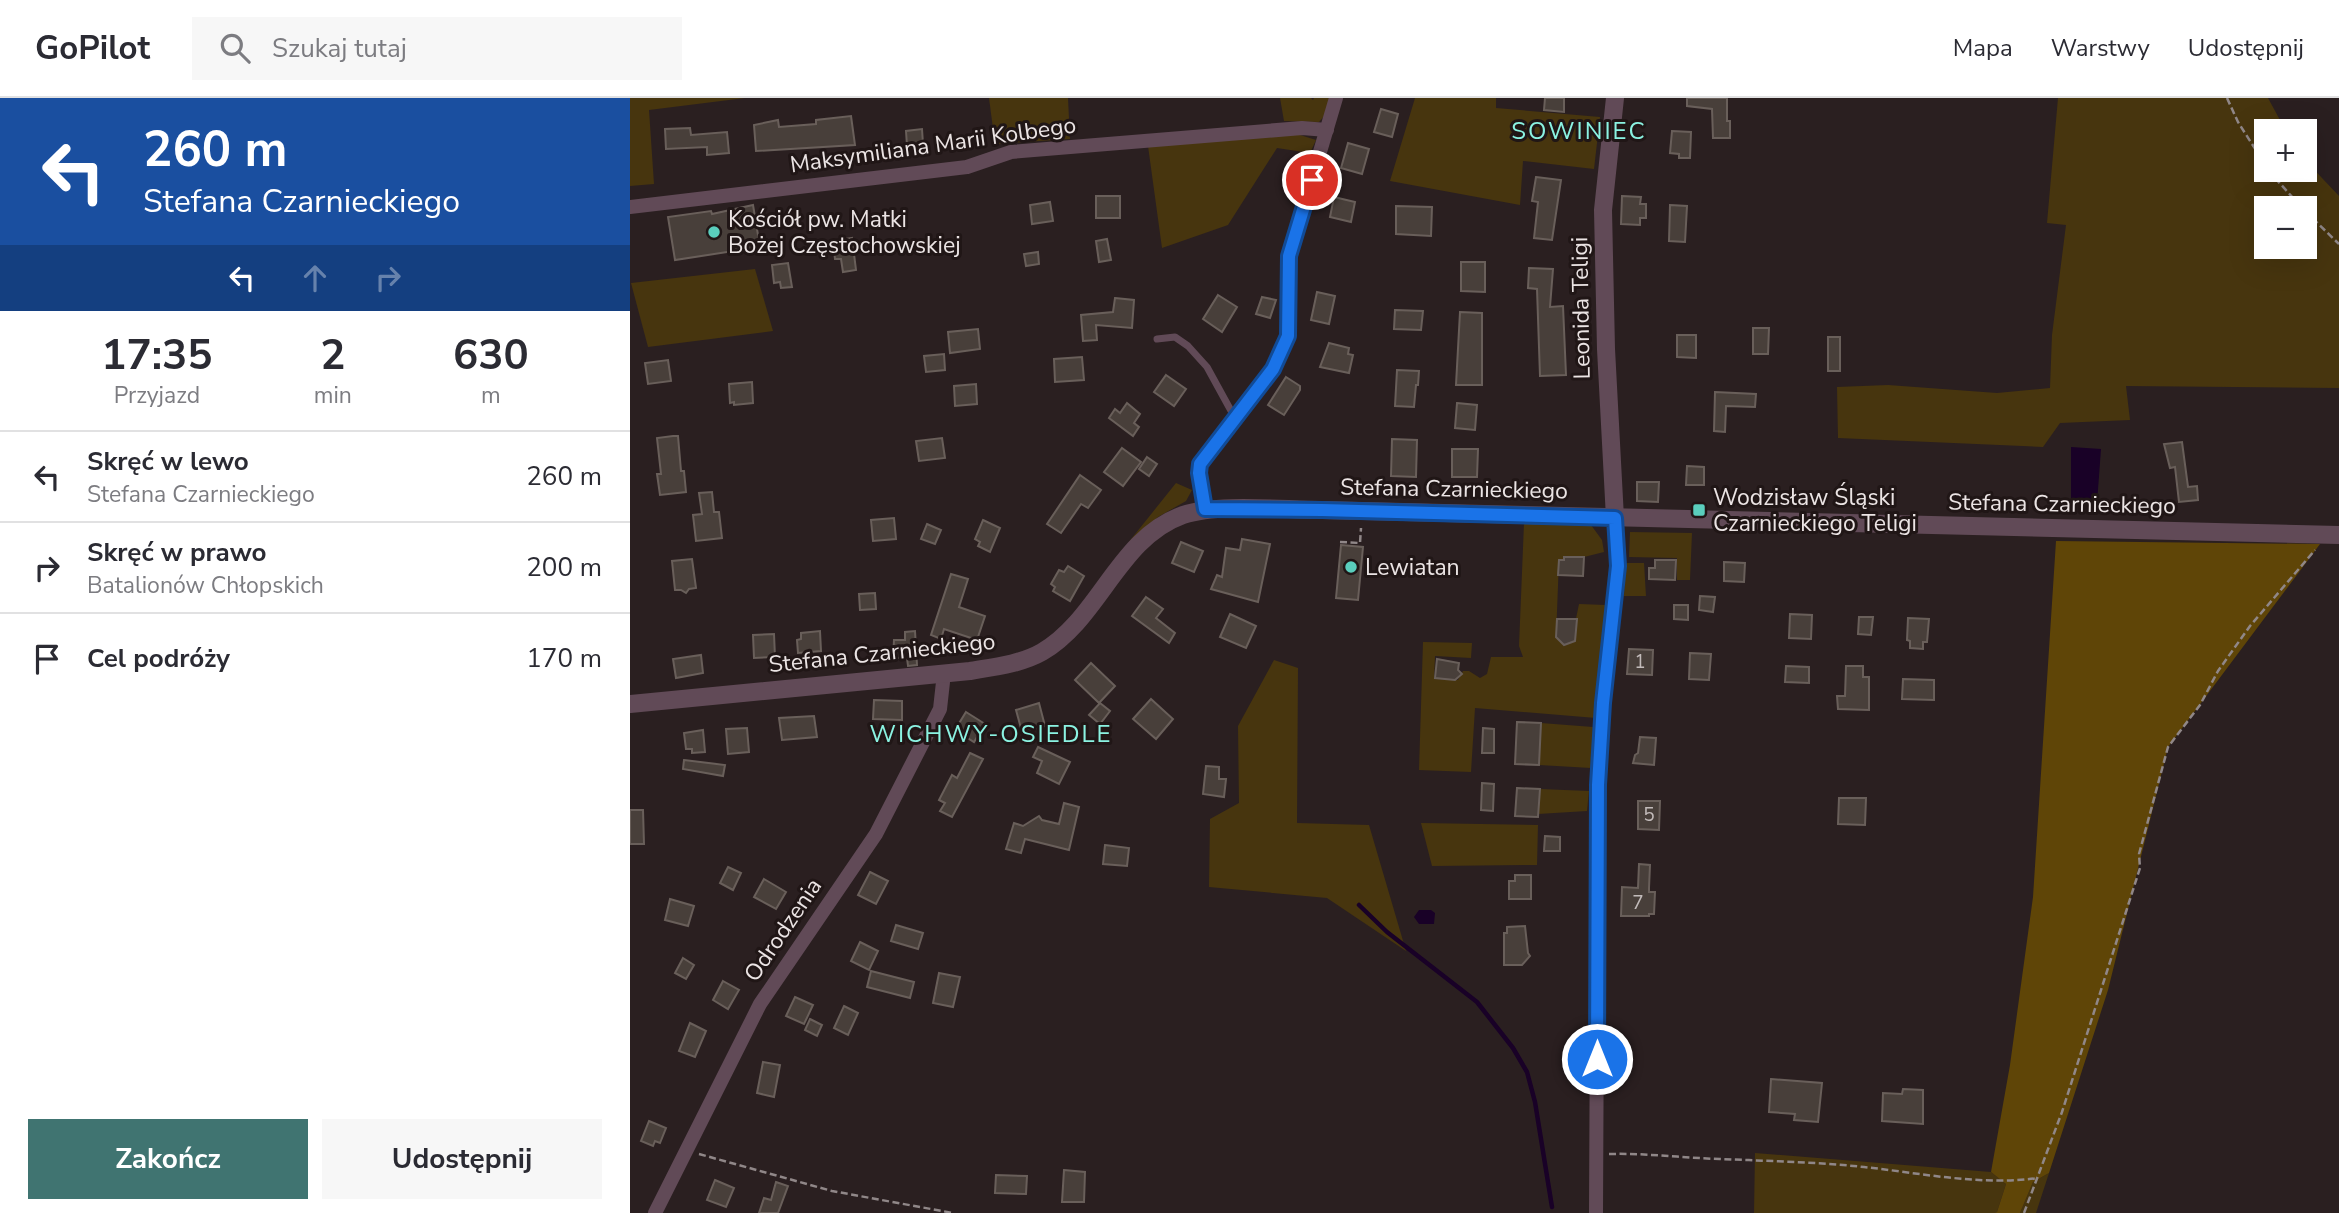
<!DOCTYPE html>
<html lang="pl">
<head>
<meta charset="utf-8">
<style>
	body { margin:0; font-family:"Nunito Sans",sans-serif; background:#f7f7f7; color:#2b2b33; height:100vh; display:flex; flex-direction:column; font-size:26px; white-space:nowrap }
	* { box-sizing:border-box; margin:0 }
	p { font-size:23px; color:#7c7c81 }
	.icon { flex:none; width:38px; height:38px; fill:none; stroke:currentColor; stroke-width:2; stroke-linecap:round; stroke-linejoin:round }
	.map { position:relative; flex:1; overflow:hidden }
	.sheet { display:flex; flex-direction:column; background:#fff; width:630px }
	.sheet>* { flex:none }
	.banner { background:#1a4fa0; color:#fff; overflow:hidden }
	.controls { position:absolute; left:1624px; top:21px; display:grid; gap:14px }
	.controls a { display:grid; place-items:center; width:63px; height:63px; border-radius:0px; background:#fff; box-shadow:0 7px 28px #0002; font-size:35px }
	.pin { position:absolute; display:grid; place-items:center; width:60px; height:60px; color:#fff; margin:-30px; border:4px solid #fff; border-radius:50%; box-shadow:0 2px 7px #0007 }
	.me { position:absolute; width:77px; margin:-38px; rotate:0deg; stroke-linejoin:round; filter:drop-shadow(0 0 5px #0008) }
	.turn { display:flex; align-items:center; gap:24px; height:147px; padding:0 28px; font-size:32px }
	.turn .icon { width:91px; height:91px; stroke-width:2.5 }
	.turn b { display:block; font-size:49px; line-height:60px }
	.lanes { display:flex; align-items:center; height:66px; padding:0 28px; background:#0003; justify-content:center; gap:35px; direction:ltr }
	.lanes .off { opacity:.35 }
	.eta { display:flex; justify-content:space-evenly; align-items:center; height:119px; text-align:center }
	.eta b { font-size:42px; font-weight:700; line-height:49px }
	.cta { display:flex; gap:14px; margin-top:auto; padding:14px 28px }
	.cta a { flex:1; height:80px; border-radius:0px; background:#407471; color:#fff; font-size:28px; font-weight:700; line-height:80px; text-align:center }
	.cta a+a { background:#f7f7f7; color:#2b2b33 }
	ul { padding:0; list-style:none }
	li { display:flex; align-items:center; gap:21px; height:91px; padding:0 28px; border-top:2px solid #e1e1e2 }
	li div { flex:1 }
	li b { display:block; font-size:26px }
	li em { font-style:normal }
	header { display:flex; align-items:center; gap:42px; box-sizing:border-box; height:98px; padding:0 35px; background:#fff; border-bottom:2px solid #e1e1e2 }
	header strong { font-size:33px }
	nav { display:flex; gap:38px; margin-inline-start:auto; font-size:24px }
	.search { width:490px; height:63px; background:#f7f7f7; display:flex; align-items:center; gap:18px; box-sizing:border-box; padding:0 24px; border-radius:0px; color:#7c7c81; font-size:26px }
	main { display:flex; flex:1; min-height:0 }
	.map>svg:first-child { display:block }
	.green { fill:#47350e; fill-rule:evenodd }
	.forest { fill:#5f4507 }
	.water { fill:#190127 }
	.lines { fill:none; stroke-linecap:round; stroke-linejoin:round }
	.stream { stroke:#190127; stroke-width:4.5 }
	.building { fill:#483f3a; stroke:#695f5a; stroke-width:2 }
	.path { stroke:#908788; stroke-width:2.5; stroke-dasharray:7 3.5; stroke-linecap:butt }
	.service { stroke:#614a57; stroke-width:7 }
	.minor { stroke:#614a57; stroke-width:14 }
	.tertiary { stroke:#614a57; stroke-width:18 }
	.route-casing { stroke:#114b97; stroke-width:18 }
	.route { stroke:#1a73e8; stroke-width:12 }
	.poi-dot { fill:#5acebd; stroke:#201616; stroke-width:2.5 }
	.labels { text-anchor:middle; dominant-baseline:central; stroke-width:6; stroke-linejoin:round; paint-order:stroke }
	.number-label { font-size:19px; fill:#c2bbba }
	.street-label { font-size:23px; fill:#ebe4e4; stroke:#201616 }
	.poi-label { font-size:23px; fill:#ebe4e4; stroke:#201616; text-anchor:start }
	.neighbourhood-label { font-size:24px; letter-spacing:2px; fill:#8bf3e2; stroke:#201616 }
</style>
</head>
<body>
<header>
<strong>GoPilot</strong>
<div class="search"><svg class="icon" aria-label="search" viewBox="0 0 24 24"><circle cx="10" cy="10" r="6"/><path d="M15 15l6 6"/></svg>Szukaj tutaj</div>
<nav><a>Mapa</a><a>Warstwy</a><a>Udostępnij</a></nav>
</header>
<main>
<section class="sheet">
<div class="banner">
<div class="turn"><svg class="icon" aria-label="left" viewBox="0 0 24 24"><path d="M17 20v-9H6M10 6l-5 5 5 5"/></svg><div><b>260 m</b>Stefana Czarnieckiego</div></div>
<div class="lanes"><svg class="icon" aria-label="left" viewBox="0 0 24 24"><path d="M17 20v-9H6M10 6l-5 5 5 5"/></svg><svg class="icon off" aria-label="ahead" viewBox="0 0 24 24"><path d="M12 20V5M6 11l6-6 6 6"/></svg><svg class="icon off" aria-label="right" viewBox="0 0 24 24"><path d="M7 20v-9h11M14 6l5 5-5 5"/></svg></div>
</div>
<div class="eta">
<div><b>17:35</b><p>Przyjazd</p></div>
<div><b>2</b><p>min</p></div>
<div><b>630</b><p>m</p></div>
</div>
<ul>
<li><svg class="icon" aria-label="left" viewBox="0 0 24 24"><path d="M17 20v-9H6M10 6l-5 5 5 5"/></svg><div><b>Skręć w lewo</b><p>Stefana Czarnieckiego</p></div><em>260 m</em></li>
<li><svg class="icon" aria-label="right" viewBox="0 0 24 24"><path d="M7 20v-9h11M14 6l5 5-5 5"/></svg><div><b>Skręć w prawo</b><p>Batalionów Chłopskich</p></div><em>200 m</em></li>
<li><svg class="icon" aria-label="arrive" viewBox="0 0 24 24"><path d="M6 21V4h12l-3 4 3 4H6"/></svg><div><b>Cel podróży</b></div><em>170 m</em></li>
</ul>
<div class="cta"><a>Zakończ</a><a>Udostępnij</a></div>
</section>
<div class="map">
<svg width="1709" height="1115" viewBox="0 0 1709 1115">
	<rect width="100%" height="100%" fill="#2a1f20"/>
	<g class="green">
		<path d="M0 0H115L19 12 24 86 0 88Z"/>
		<path d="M359 0H438L440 41 365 46Z"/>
		<path d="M650 0H681L683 2 684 0H701L696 16 689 24 654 23Z"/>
		<path d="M785 0H866V10L970 19 964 71 893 63 890 107 760 83Z"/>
		<path d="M1428 0H1638L1656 33H1636V72H1675V62L1709 98V290L1496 288 1500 322 1430 325 1413 349 1208 340 1207 289 1258 287 1367 295 1420 290 1422 237 1436 127 1417 125ZM1636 110H1675V149H1636Z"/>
		<path d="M667 36 686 42 680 55 647 50 598 127 532 150 518 48Z"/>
		<path d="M125 171 143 233 18 249 1 185Z"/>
		<path d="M546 385 562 392 556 403 528 419 498 445Z"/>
		<path d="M894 425 961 427 972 442 974 454 954 459H935L934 462H929L926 539 934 547 941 545 949 506 976 507 966 620 845 610 841 674 789 672 793 544 842 545 841 560 805 558 804 581 828 582 833 573H839L850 580 857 576 861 559H893L889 548Z"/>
		<path d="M1000 434 1062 435 1060 482H1047V460L999 459Z"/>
		<path d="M995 465H1014L1016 498H994Z"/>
		<path d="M644 562 668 570 667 725 739 727 776 853 697 800 579 789 580 721 609 705 608 628Z"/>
		<path d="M911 625 963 629 961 670 909 667Z"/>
		<path d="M910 691 959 693 957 713 908 716Z"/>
		<path d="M791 725 908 727 907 767 802 768Z"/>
		<path d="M1125 1055 1361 1074 1376 1086 1367 1114 1364 1115H1124Z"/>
		<path d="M1419 1075 1406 1115H1390L1403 1084Z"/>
	</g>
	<path class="forest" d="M1426 443 1690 446 1538 649 1478 892 1419 1075 1403 1084 1390 1115H1364L1367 1114 1376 1086 1361 1074 1380 967 1403 799Z"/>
	<g class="water">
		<path d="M1441 349 1471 351 1467 405 1441 406Z"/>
		<path d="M789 812H801L805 815 804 826H789L784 819Z"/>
	</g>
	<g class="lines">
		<path class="stream" d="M729 807 757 834 847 904 883 950 897 974 905 1004 922 1109"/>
	</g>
	<g class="building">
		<path d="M915 0H934V14L914 12Z"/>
		<path d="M1057 0H1097V23H1100V40H1083L1082 11 1057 8Z"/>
		<path d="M751 11 768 16 762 39 744 34Z"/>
		<path d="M221 18 225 47 126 53 124 27 148 22 149 29 186 26V22Z"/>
		<path d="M60 30 61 37 97 34 99 55 77 57V49L36 51 35 31Z"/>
		<path d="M292 31 293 46 277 48 276 33Z"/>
		<path d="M1042 33 1061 34 1060 60H1049V56L1040 55Z"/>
		<path d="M718 45 739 51 732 76 711 70Z"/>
		<path d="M906 79 931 82 922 142 904 140 908 104 902 103Z"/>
		<rect x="466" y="98" width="24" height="22"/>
		<path d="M992 98 1011 99 1010 106H1016V120H1010V127L991 126Z"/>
		<path d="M704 99 725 104 721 124 700 119Z"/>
		<path d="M420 104 423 123 402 126 400 107Z"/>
		<path d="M123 107 130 149 45 162 38 119 81 113 82 116Z"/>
		<path d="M1040 107 1057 108 1055 144 1039 143Z"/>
		<path d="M766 108 802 109 801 138 766 136Z"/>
		<path d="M222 140 226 172 213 174 211 161H205L203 143Z"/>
		<path d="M477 141 481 162 469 164 466 143Z"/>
		<path d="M408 154 409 166 396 168 394 156Z"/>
		<path d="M831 164H855V194L831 193Z"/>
		<path d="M158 165 162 189 151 190 150 184 144 185 142 167Z"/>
		<path d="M899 170 923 171 920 209 933 208 936 277 910 278 907 191 898 190Z"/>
		<path d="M687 194 705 198 699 226 681 222Z"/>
		<path d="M588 197 607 209 592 234 573 221Z"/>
		<path d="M632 199 646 202 640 220 626 216Z"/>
		<path d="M485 200 504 202 502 230 466 227 467 242 453 243 451 217 483 214Z"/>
		<path d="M765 212 793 213 791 232 764 231Z"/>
		<path d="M830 214 852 215V287H826Z"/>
		<path d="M1123 230H1139L1138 256H1123Z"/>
		<path d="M348 231 350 251 320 255 318 234Z"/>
		<path d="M1047 237H1066V260L1047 259Z"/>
		<rect x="1198" y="239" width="12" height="34"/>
		<path d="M699 245 719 250 718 256 723 257 719 275 690 269Z"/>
		<path d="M314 256 315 272 296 274 294 258Z"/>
		<path d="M452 259 454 282 425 284 424 261Z"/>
		<path d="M38 262 41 283 18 286 15 265Z"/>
		<path d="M767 272 789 273 788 287H786L784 309 765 308Z"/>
		<path d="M536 277 556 291 544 308 524 294Z"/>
		<path d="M656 279 670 288V292L654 317 638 307Z"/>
		<path d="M122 284 123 305 104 307V304L100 305 99 286Z"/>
		<path d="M346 286 347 306 325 308 324 288Z"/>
		<path d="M1085 294 1126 296 1125 309 1096 308 1095 334 1084 333Z"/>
		<path d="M497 305 510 316 504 325 509 329 503 338 479 320 485 311 490 315Z"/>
		<path d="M827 305 847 307 845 332 825 330Z"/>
		<path d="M43 338H48L51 373H54L56 394 30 397 27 376H31L27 340Z"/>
		<path d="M312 340 315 360 289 363 286 343Z"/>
		<path d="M762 341 787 342 786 379 761 378Z"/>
		<path d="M1552 344 1558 389 1567 388 1568 402 1549 404 1545 369 1540 370 1534 346Z"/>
		<path d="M492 350 511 364 493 388 474 374Z"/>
		<path d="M822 351H848L847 379H822Z"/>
		<path d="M517 359 527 366 519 378 509 371Z"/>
		<path d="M1057 368 1074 369V387H1056Z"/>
		<path d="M450 377 471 392 458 410 451 406 431 435 417 426Z"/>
		<path d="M1007 384H1029L1028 404 1007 403Z"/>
		<path d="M82 394 84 414H89L92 440 66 443 63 417 72 416 69 395Z"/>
		<path d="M264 420 266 441 243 443 241 422Z"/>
		<path d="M353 422 370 430 360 454 348 448 350 444 345 441Z"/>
		<path d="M297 426 311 432 305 446 291 441Z"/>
		<path d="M612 441 640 446 628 504 581 491 587 477 592 479 596 450 610 452Z"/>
		<path d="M551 444 573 453 564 474 542 465Z"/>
		<path d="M711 447 733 449 728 502 706 500Z"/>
		<path d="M934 459H954L953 478 928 477 929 462H934Z"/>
		<path d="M62 461 66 490 59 491 56 495 51 492H45L42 463Z"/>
		<path d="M1025 462H1046L1045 482 1019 481V470H1025Z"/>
		<path d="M1094 464 1115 465 1114 484 1094 483Z"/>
		<path d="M438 468 454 478 440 503 423 493 425 489 421 486 429 472 434 474Z"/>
		<path d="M321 476 338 481 329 509 355 518 347 542 314 531 311 541 301 537Z"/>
		<path d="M245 495 246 511 230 512 229 496Z"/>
		<path d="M1070 498 1085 499 1083 514 1069 512Z"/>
		<path d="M516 499 533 511 526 520 545 535 539 545 502 518Z"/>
		<path d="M1044 507H1058V522L1044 521Z"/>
		<path d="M600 516 626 528 616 550 590 539Z"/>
		<path d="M1160 516 1182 517 1181 541 1159 540Z"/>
		<path d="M1229 519H1243L1241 537 1228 536Z"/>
		<path d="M1278 520 1299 521 1297 544H1293V551L1280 550V543L1277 542Z"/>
		<path d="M927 521H947L945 543 934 547 926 539Z"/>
		<path d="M190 533 191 553 168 555 167 542 171 541V535Z"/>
		<path d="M285 533 287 567 278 568 277 560H263L264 542H275V534Z"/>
		<path d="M144 536 145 559 124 560 123 537Z"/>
		<path d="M999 551 1023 552 1022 577 997 576Z"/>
		<path d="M1060 555 1081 556 1079 582 1059 581Z"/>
		<path d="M71 557 73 575 46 580 43 561Z"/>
		<path d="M807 561 829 565 828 572 832 576 825 582 805 580Z"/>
		<path d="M461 565 485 588 469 605 445 582Z"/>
		<path d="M1156 568 1179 569V585L1155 584Z"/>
		<path d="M1216 568H1233V579H1239V612L1208 611 1207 598H1215Z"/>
		<path d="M1273 581 1304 582V602L1272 601Z"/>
		<path d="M521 601 543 621 526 641 503 621Z"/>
		<path d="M244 602 272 603V622L243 621Z"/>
		<path d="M409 605 415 628 392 634 386 612Z"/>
		<path d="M470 605 480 613 470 626 459 617Z"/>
		<path d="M336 614 355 626 344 644 325 632Z"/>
		<path d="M184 618 187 639 152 642 149 620Z"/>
		<path d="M887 624 911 625 909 667 885 666Z"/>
		<path d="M117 630 119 654 98 656 96 631Z"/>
		<path d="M853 630 864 631V655H852Z"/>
		<path d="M73 632 75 654 62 655V651H56L54 635Z"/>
		<path d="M1010 639 1026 640 1024 667 1003 665 1005 657 1008 655Z"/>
		<path d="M408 649 440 664 429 686 407 675 412 663 403 659Z"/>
		<path d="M340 655 353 661 322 719 310 713 315 705 309 702 322 677 327 680Z"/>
		<path d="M54 662 95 667 93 678 53 671Z"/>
		<path d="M576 668 589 669V681H596L594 699 573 696Z"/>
		<path d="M852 685 864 686 863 713 851 712Z"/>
		<path d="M887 690 910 691 908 719 885 718Z"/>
		<path d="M1209 700H1236L1235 727 1208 726Z"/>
		<path d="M1008 703H1030L1029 732 1008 731Z"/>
		<path d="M434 705 449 709 439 752 395 741 391 755 376 751 384 725 393 728 409 718 412 722 429 726Z"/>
		<path d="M0 712H13L14 746H0Z"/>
		<path d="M915 738 930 739V753H914Z"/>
		<path d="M475 747 499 750 497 768 473 766Z"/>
		<path d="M1009 766 1020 767 1019 790V794H1025L1024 816H1019V818H991L992 789 1008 790Z"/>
		<path d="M98 769 111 775 103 792 90 785Z"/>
		<path d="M240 774 258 783 246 806 228 797Z"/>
		<path d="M885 777H901V801H879V783H885Z"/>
		<path d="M134 781 156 794 146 811 124 799Z"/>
		<path d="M40 801 64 808 58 828 35 822Z"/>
		<path d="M266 827 293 835 288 851 261 843Z"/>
		<path d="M895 828 898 855 900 858 892 867H874V835H877V829Z"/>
		<path d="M230 844 248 853 239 872 221 863Z"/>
		<path d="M53 860 64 867 56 881 45 875Z"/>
		<path d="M241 873 284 884 280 900 237 889Z"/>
		<path d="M309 875 330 879 323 909 303 905Z"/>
		<path d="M93 883 109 892 98 911 83 902Z"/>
		<path d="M165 899 183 907 174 926 156 918Z"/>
		<path d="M214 908 228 915 218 937 204 930Z"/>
		<path d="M180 921 192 927 187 938 175 932Z"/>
		<path d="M60 925 76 933 65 959 49 953Z"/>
		<path d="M133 964 150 967 144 999 127 995Z"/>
		<path d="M1141 981 1192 985 1188 1024 1164 1022 1165 1016 1139 1014Z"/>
		<path d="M1273 991 1293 992V1026L1252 1023 1253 995 1272 996Z"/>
		<path d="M19 1023 36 1030 30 1045 25 1043 23 1048 11 1043Z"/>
		<path d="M434 1072 455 1074 454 1104H432Z"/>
		<path d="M366 1077 397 1078 396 1096 365 1095Z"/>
		<path d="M85 1082 104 1090 96 1109 77 1102Z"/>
		<path d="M146 1084 158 1088 148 1115H129L134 1100 141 1102Z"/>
	</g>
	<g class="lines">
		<g class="path">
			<path d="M1597 0 1608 24 1636 68"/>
			<path d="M1638 72 1672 110"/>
			<path d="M1675 113 1709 146"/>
			<path d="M710 444 730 445 731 430"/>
			<path d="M69 1056 202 1093 323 1115"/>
			<path d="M979 1056C1016 1055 1053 1060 1090 1061 1138 1063 1186 1064 1234 1069 1290 1075 1351 1088 1408 1080"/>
			<path d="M1394 1115 1432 1014 1510 770 1509 756 1538 649 1570 607 1588 573 1620 528 1685 452"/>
		</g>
		<path class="service" d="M527 241 545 239 558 248 577 269 605 320"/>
		<g class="minor">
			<path d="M0 109 337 69 381 54 672 30 697 32"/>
			<path d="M575 411 569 375 570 366 643 271 658 238 659 158 706 0"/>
			<path d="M25 1115 130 906 246 736 310 611 314 575"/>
			<path d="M966 1115 968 687 973 605 987 468 985 420"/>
		</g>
		<g class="tertiary">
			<path d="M985 420 976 251 973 112 985 0"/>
			<path d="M0 606 340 573C364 569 391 566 412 554 470 520 488 440 553 417 588 405 653 412 692 412L1709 437"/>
		</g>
	</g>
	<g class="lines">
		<g class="route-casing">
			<path id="route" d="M682 82 659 158 658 238 643 271 570 366 569 375 575 411 692 412 985 420 988 468 973 605 968 687 967 961"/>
		</g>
		<use href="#route" class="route"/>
	</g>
	<g class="poi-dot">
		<circle cx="84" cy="134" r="7"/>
		<rect x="1062" y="405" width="14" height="14" rx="3.5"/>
		<circle cx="721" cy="469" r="7"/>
	</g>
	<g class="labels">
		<g class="number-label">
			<text x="1010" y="564">1</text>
			<text x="1019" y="717">5</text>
			<text x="1008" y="805">7</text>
		</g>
		<g class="street-label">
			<text transform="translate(303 47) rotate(-8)">Maksymiliana Marii Kolbego</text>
			<text transform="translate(951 210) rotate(-91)">Leonida Teligi</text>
			<text transform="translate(824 391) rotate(1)">Stefana Czarnieckiego</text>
			<text transform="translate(1432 406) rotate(1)">Stefana Czarnieckiego</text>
			<text transform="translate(252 555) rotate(-6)">Stefana Czarnieckiego</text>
			<text transform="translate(153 832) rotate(-56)">Odrodzenia</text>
		</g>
		<g class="poi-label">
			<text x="98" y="121">Kościół pw. Matki<tspan x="98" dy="26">Bożej Częstochowskiej</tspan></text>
			<text x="1083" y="399">Wodzisław Śląski<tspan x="1083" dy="26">Czarnieckiego Teligi</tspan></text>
			<text x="735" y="469">Lewiatan</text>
		</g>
		<g class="neighbourhood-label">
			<text x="949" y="33">SOWINIEC</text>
			<text x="361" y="636">WICHWY-OSIEDLE</text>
		</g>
	</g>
</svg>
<div class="controls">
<a>+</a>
<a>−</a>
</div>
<div class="pin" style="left:682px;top:82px;background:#d93025"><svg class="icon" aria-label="arrive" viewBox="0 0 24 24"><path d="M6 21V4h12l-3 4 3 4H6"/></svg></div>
<svg class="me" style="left:967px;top:961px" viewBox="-20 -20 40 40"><circle r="17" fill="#1a73e8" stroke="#fff" stroke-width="3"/><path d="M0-11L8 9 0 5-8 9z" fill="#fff"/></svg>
</div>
</main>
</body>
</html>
